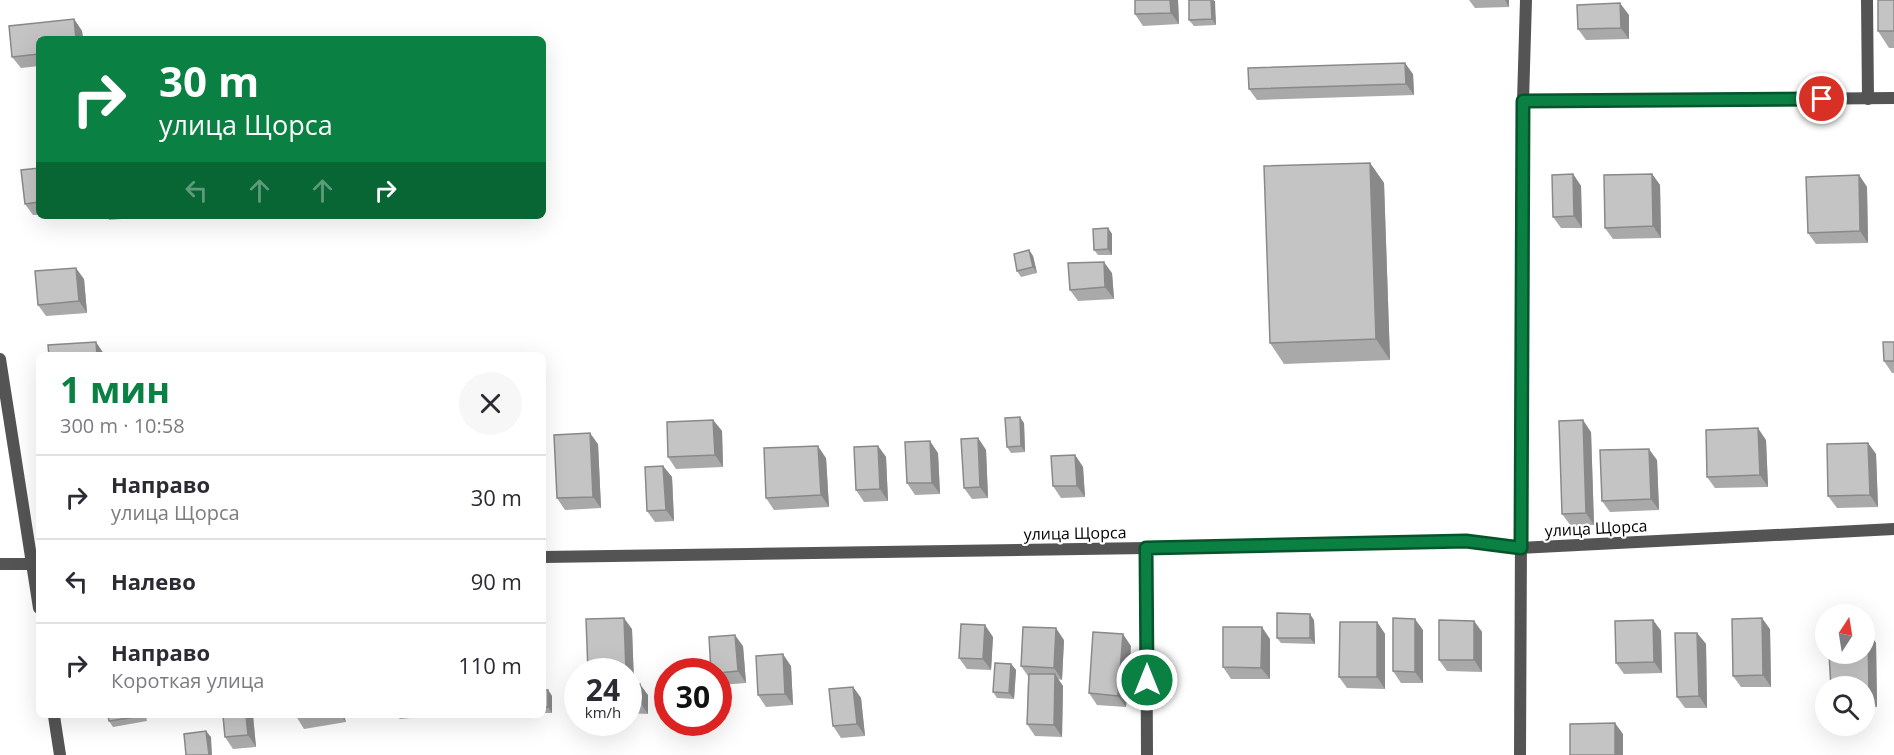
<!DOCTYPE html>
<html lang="ru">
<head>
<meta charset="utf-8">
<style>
	body { margin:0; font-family:"Open Sans",sans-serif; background:#f7f7f7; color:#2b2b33; height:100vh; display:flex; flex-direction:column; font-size:22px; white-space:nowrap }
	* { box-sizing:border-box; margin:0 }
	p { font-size:20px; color:#7c7c81 }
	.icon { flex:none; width:33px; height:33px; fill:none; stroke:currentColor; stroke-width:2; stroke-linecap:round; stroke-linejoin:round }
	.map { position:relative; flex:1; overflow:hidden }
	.sheet { position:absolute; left:36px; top:352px; width:510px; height:366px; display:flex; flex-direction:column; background:#fff; border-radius:9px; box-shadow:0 6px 24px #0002 }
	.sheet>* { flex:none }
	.top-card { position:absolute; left:36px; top:36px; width:510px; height:183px; border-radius:9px; box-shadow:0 6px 24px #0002; background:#0b8043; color:#fff; overflow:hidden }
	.needle { width:39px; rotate:12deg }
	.tools { position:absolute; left:1815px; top:604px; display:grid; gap:12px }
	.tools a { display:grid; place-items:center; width:60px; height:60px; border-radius:50%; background:#fff; box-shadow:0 6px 24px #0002; font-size:30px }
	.speed { position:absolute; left:564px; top:658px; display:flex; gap:12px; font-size:30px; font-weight:700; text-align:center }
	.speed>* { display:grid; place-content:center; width:78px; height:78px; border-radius:50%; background:#fff; box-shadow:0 6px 24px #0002; line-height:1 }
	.speed small { font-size:15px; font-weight:400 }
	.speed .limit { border:9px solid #d22; background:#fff; color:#111 }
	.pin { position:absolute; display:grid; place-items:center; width:51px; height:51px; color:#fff; margin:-26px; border:3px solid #fff; border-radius:50%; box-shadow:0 2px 6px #0007 }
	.me { position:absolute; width:66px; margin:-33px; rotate:0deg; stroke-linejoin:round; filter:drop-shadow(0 0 4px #0008) }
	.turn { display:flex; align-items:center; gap:21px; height:126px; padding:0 24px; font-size:27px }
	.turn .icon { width:78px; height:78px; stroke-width:2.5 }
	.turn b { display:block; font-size:42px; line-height:51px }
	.lanes { display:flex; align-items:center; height:57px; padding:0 24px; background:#0003; justify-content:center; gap:30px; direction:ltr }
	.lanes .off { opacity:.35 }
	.round { display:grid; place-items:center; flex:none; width:63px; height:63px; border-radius:32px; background:#f7f7f7 }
	.head { display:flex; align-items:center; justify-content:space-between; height:102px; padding:0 24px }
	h1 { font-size:36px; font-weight:700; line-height:45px; color:#0b8043 }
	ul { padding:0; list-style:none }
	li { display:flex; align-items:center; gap:18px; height:84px; padding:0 24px; border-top:2px solid #e1e1e2 }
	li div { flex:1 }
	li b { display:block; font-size:22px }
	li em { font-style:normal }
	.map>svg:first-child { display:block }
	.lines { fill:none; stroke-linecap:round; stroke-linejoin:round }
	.lane { stroke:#545454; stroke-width:12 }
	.street { stroke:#545454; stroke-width:12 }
	.wall { fill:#a9a9a9 }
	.shaded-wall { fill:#898989 }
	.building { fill:#c4c4c4; stroke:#898989; stroke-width:1.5 }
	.route-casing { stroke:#07532c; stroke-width:15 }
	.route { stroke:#0b8043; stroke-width:10 }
	.labels { text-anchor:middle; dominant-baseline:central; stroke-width:4.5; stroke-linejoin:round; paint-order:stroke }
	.street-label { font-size:16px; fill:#000; stroke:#fff }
</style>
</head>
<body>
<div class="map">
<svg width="1894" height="755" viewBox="0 0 1894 755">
	<rect width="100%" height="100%" fill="#fff"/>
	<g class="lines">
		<path class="lane" d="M1867 0 1868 99"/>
		<g class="street">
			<path d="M1523 101 1894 98"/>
			<path d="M0 359 39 608"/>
			<path d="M1146 548 1147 755"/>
			<path d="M543 557 1146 548 1466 541 1521 548 1894 529"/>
			<path d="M0 564H39"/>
			<path d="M54 716 60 755"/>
			<path d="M1520 755 1523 101 1526 0"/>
		</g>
	</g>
	<g class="wall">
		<path d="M1178 0 1179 24 1143 26 1135 14Z"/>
		<path d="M1189 0H1214L1216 25 1194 26 1189 20Z"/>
		<path d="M1469 0H1509V7L1475 8Z"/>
		<path d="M1894 0V48H1889L1878 31Z"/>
		<path d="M1629 15V39L1586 40 1578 29Z"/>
		<path d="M74 19 82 31 83 39H39V66L21 68 12 57 9 26Z"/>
		<path d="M1413 74 1414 95 1257 100 1249 89Z"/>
		<path d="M1370 163 1384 183 1390 360 1284 364 1270 343Z"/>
		<path d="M39 168V215H33L25 204Z"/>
		<path d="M1573 174 1581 186 1582 228H1561L1553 217Z"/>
		<path d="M1652 174 1660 185 1661 238 1613 239 1605 228Z"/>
		<path d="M1859 175 1867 187 1868 243 1816 244 1808 233Z"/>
		<path d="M107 216H148V217L109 220Z"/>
		<path d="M1108 228 1112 234V255H1098L1094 250Z"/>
		<path d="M1029 250 1033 256 1037 273 1021 277 1017 271Z"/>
		<path d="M1112 273 1114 299 1078 301 1070 290Z"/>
		<path d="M84 279 87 313 46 316 38 305Z"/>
		<path d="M1894 342V373H1892L1884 361Z"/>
		<path d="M713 420 722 431 723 467 676 469 668 457Z"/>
		<path d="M1024 423 1025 452 1011 453 1007 447Z"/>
		<path d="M1591 432 1594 525 1571 526 1562 514Z"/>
		<path d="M978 438 986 450 988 498 972 499 964 488Z"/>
		<path d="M1766 440 1768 487 1715 488 1707 477Z"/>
		<path d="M1868 443 1876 454 1878 507 1837 508 1828 496Z"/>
		<path d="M598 444 601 508 565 510 557 498Z"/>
		<path d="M878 446 886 457 888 501 864 502 856 490Z"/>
		<path d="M938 453 940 494 915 495 907 483Z"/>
		<path d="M1075 455 1083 467 1085 497 1061 498 1053 486Z"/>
		<path d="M826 458 829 507 774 510 766 498Z"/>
		<path d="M1657 460 1659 510 1610 512 1602 501Z"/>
		<path d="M663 466 672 477 674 521 655 522 647 511Z"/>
		<path d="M1314 620 1315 644 1281 643 1277 638Z"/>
		<path d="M1653 620 1661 631 1662 673 1624 674 1616 663Z"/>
		<path d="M1474 621 1482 632V672L1447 671 1439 660Z"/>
		<path d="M1377 622 1385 634V689L1347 688 1339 677Z"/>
		<path d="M632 629 634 683H628V672H588Z"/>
		<path d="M1770 629 1771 687H1741L1733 676Z"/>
		<path d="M1423 630V683H1401L1393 671Z"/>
		<path d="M1868 631 1876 643 1877 707 1864 708V687Z"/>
		<path d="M1697 633 1706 644 1707 708H1685L1677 697Z"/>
		<path d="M993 637 991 670 967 669 959 658Z"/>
		<path d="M1270 639V679H1231L1223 667Z"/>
		<path d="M1064 640 1062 680 1058 679 1063 686 1062 737 1035 736 1027 724 1028 676 1021 666Z"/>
		<path d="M743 646 746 683 719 685 718 683V672Z"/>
		<path d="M1131 646 1126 707 1097 705 1089 693Z"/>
		<path d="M1011 664 1016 670 1014 699 997 698 993 692Z"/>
		<path d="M791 666 793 705 766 707 758 695Z"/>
		<path d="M628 683 648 695V714L628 713Z"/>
		<path d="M853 687 861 698 865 736 841 738 833 726Z"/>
		<path d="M543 690H548L552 696V713H543Z"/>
		<path d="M108 716H146L147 721 113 727 109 721Z"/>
		<path d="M223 716H253L256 747 233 749 225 737Z"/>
		<path d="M296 716H344L346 722 304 729Z"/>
		<path d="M397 716H432L400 719Z"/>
	</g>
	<g class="shaded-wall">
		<path d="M1170 0H1178L1179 24 1171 13Z"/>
		<path d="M1211 0 1215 1 1216 25 1212 19Z"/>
		<path d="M1505 0H1509V7Z"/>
		<path d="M1620 3 1629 15V39L1621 28Z"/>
		<path d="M74 19 82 31 83 39H76Z"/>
		<path d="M1405 63 1413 74 1414 95 1406 84Z"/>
		<path d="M1370 163 1384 183 1390 360 1376 339Z"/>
		<path d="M1573 174 1581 186 1582 228 1574 216Z"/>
		<path d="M1652 174 1660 185 1661 238 1653 226Z"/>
		<path d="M1859 175 1867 187 1868 243 1860 231Z"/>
		<path d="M1108 228 1112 234V255L1108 249Z"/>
		<path d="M1029 250 1033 256 1037 273 1033 267Z"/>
		<path d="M1104 262 1112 273 1114 299 1105 287Z"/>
		<path d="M76 268 84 279 87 313 79 301Z"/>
		<path d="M96 342 104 354V356H97Z"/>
		<path d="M1020 417 1024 423 1025 452 1021 446Z"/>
		<path d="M713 420 722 431 723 467 715 455Z"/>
		<path d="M1583 420 1591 432 1594 525 1586 513Z"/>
		<path d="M1758 428 1766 440 1768 487 1760 475Z"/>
		<path d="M590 433 598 444 601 508 593 497Z"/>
		<path d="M978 438 986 450 988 498 980 487Z"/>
		<path d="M930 441 938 453 940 494 932 483Z"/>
		<path d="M1868 443 1876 454 1878 507 1870 495Z"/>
		<path d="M818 446 826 458 829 507 821 495Z"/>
		<path d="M878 446 886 457 888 501 880 489Z"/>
		<path d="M1649 449 1657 460 1659 510 1651 499Z"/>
		<path d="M1075 455 1083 467 1085 497 1077 486Z"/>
		<path d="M663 466 672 477 674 521 666 510Z"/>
		<path d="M1310 614 1314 620 1315 644 1310 638Z"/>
		<path d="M624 618 632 629 634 683 628 675V672L626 671Z"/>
		<path d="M1762 618 1770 629 1771 687 1763 675Z"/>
		<path d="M1415 619 1423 630V683L1415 672Z"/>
		<path d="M1653 620 1661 631 1662 673 1654 662Z"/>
		<path d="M1474 621 1482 632V672L1474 660Z"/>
		<path d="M1377 622 1385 634V689L1377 677Z"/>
		<path d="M985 625 993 637 991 670 983 659Z"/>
		<path d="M1262 627 1270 639V679L1261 668Z"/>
		<path d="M1056 628 1064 640 1062 680 1054 668Z"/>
		<path d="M1868 631 1876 643 1877 707 1869 696Z"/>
		<path d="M1697 633 1706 644 1707 708 1699 696Z"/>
		<path d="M1123 634 1131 646 1126 707 1118 696Z"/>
		<path d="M735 635 743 646 746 683 738 671Z"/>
		<path d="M783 654 791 666 793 705 785 694Z"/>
		<path d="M1011 664 1016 670 1014 699 1009 693Z"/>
		<path d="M1055 674 1063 686 1062 737 1054 725Z"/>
		<path d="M640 684 648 695V714L640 702Z"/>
		<path d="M853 687 861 698 865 736 857 724Z"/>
		<path d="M548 690 552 696V713L548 707Z"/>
		<path d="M246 716H253L256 747 248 735Z"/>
		<path d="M341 716H344L346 722Z"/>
		<path d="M1615 723 1623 734V755H1615Z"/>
		<path d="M206 731 211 737 212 755H209Z"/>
	</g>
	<g class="building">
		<path d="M1135 0H1170L1171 13 1135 14Z"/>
		<path d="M1189 0H1211L1212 19 1189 20Z"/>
		<rect x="1878" y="0" width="16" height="31"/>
		<path d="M1620 3 1621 28 1578 29 1577 5Z"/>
		<path d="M74 19 76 39H39V54L12 57 9 26Z"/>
		<path d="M1405 63 1406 84 1249 89 1248 68Z"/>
		<path d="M1370 163 1376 339 1270 343 1264 166Z"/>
		<path d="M39 168V202L25 204 21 170Z"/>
		<path d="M1573 174 1574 216 1553 217 1552 175Z"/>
		<path d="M1652 174 1653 226 1605 228 1604 175Z"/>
		<path d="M1859 175 1860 231 1808 233 1806 177Z"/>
		<path d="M1108 228V249L1094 250 1093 229Z"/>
		<path d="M1029 250 1033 267 1017 271 1014 254Z"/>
		<path d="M1104 262 1105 287 1070 290 1068 263Z"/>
		<path d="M76 268 79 301 38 305 35 271Z"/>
		<path d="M96 342 97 356H49L48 345Z"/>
		<path d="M1883 342H1894V361H1884Z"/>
		<path d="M1020 417 1021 446 1007 447 1005 418Z"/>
		<path d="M713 420 715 455 668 457 667 422Z"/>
		<path d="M1583 420 1586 513 1562 514 1559 421Z"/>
		<path d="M1758 428 1760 475 1707 477 1706 430Z"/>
		<path d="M590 433 593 497 557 498 554 435Z"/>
		<path d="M978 438 980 487 964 488 961 439Z"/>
		<path d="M930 441 932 483H907L905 442Z"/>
		<path d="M1868 443 1870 495 1828 496 1827 444Z"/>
		<path d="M818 446 821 495 766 498 764 448Z"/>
		<path d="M878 446 880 489 856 490 854 447Z"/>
		<path d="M1649 449 1651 499 1602 501 1600 450Z"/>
		<path d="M1075 455 1077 486H1053L1051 456Z"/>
		<path d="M663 466 666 510 647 511 645 467Z"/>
		<path d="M1277 613 1310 614V638H1277Z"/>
		<path d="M624 618 626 671 588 672 586 619Z"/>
		<path d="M1393 618 1415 619V672L1393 671Z"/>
		<path d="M1762 618 1763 675 1733 676 1732 619Z"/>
		<path d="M1439 620 1474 621V660H1439Z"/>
		<path d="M1653 620 1654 662 1616 663 1615 621Z"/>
		<path d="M1340 622H1377V677H1339Z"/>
		<path d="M961 624 985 625 983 659 959 658Z"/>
		<path d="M1023 627 1056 628 1054 668 1021 666Z"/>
		<path d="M1223 627H1262L1261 668 1223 667Z"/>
		<path d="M1868 631 1869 696H1864V687H1831L1829 654H1864V632Z"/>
		<path d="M1093 632 1123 634 1118 696 1089 693Z"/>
		<path d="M1675 633H1697L1699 696 1677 697Z"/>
		<path d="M735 635 738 671 718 673 711 672 709 637Z"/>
		<path d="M783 654 785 694 758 695 756 656Z"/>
		<path d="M995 663 1011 664 1009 693 993 692Z"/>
		<path d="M1029 674H1055L1054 725 1027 724Z"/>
		<path d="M628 683 640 684V702H628Z"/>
		<path d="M853 687 857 724 833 726 829 689Z"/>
		<rect x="543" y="690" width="5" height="17"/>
		<path d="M108 716H142L109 721Z"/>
		<path d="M223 716H246L248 735 225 737Z"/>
		<path d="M1615 723V755H1570V724Z"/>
		<path d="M206 731 209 755H186L184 734Z"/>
	</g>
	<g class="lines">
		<g class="route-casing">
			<path id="route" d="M1147 680 1146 548 1466 541 1521 548 1523 101 1822 99"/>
		</g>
		<use href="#route" class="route"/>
	</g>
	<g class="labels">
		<g class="street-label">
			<text transform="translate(1596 528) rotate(-3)">улица Щорса</text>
			<text transform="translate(1075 533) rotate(-1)">улица Щорса</text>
		</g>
	</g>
</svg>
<div class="tools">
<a><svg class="needle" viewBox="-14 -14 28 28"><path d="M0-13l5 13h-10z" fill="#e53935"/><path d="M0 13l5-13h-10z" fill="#7c7c81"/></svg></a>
<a><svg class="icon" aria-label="search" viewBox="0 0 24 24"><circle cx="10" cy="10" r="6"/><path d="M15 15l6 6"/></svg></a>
</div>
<div class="speed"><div>24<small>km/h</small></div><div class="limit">30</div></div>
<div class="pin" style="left:1822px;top:99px;background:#d93025"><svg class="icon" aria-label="arrive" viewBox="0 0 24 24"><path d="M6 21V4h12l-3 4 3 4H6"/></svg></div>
<svg class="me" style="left:1147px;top:680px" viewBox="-20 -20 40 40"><circle r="17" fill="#0b8043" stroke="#fff" stroke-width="3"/><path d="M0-11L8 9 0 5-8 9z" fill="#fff"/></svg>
<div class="top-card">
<div class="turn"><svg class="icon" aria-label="right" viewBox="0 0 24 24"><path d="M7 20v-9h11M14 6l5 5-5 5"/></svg><div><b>30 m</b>улица Щорса</div></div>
<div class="lanes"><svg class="icon off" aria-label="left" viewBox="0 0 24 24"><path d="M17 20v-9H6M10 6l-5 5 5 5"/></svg><svg class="icon off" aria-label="ahead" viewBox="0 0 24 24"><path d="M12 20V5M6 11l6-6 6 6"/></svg><svg class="icon off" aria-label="ahead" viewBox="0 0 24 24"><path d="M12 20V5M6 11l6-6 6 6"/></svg><svg class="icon" aria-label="right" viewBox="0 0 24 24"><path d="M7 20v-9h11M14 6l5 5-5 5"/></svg></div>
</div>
<section class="sheet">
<div class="head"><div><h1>1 мин</h1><p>300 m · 10:58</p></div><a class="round"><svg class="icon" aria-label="close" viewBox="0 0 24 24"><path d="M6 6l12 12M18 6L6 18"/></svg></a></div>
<ul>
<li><svg class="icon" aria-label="right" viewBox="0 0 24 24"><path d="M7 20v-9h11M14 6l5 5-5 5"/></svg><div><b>Направо</b><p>улица Щорса</p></div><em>30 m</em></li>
<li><svg class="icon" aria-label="left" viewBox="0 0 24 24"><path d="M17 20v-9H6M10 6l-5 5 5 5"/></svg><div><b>Налево</b></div><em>90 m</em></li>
<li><svg class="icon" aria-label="right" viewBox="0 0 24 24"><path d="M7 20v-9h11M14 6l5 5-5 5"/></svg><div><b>Направо</b><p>Короткая улица</p></div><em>110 m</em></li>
</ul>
</section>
</div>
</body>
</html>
